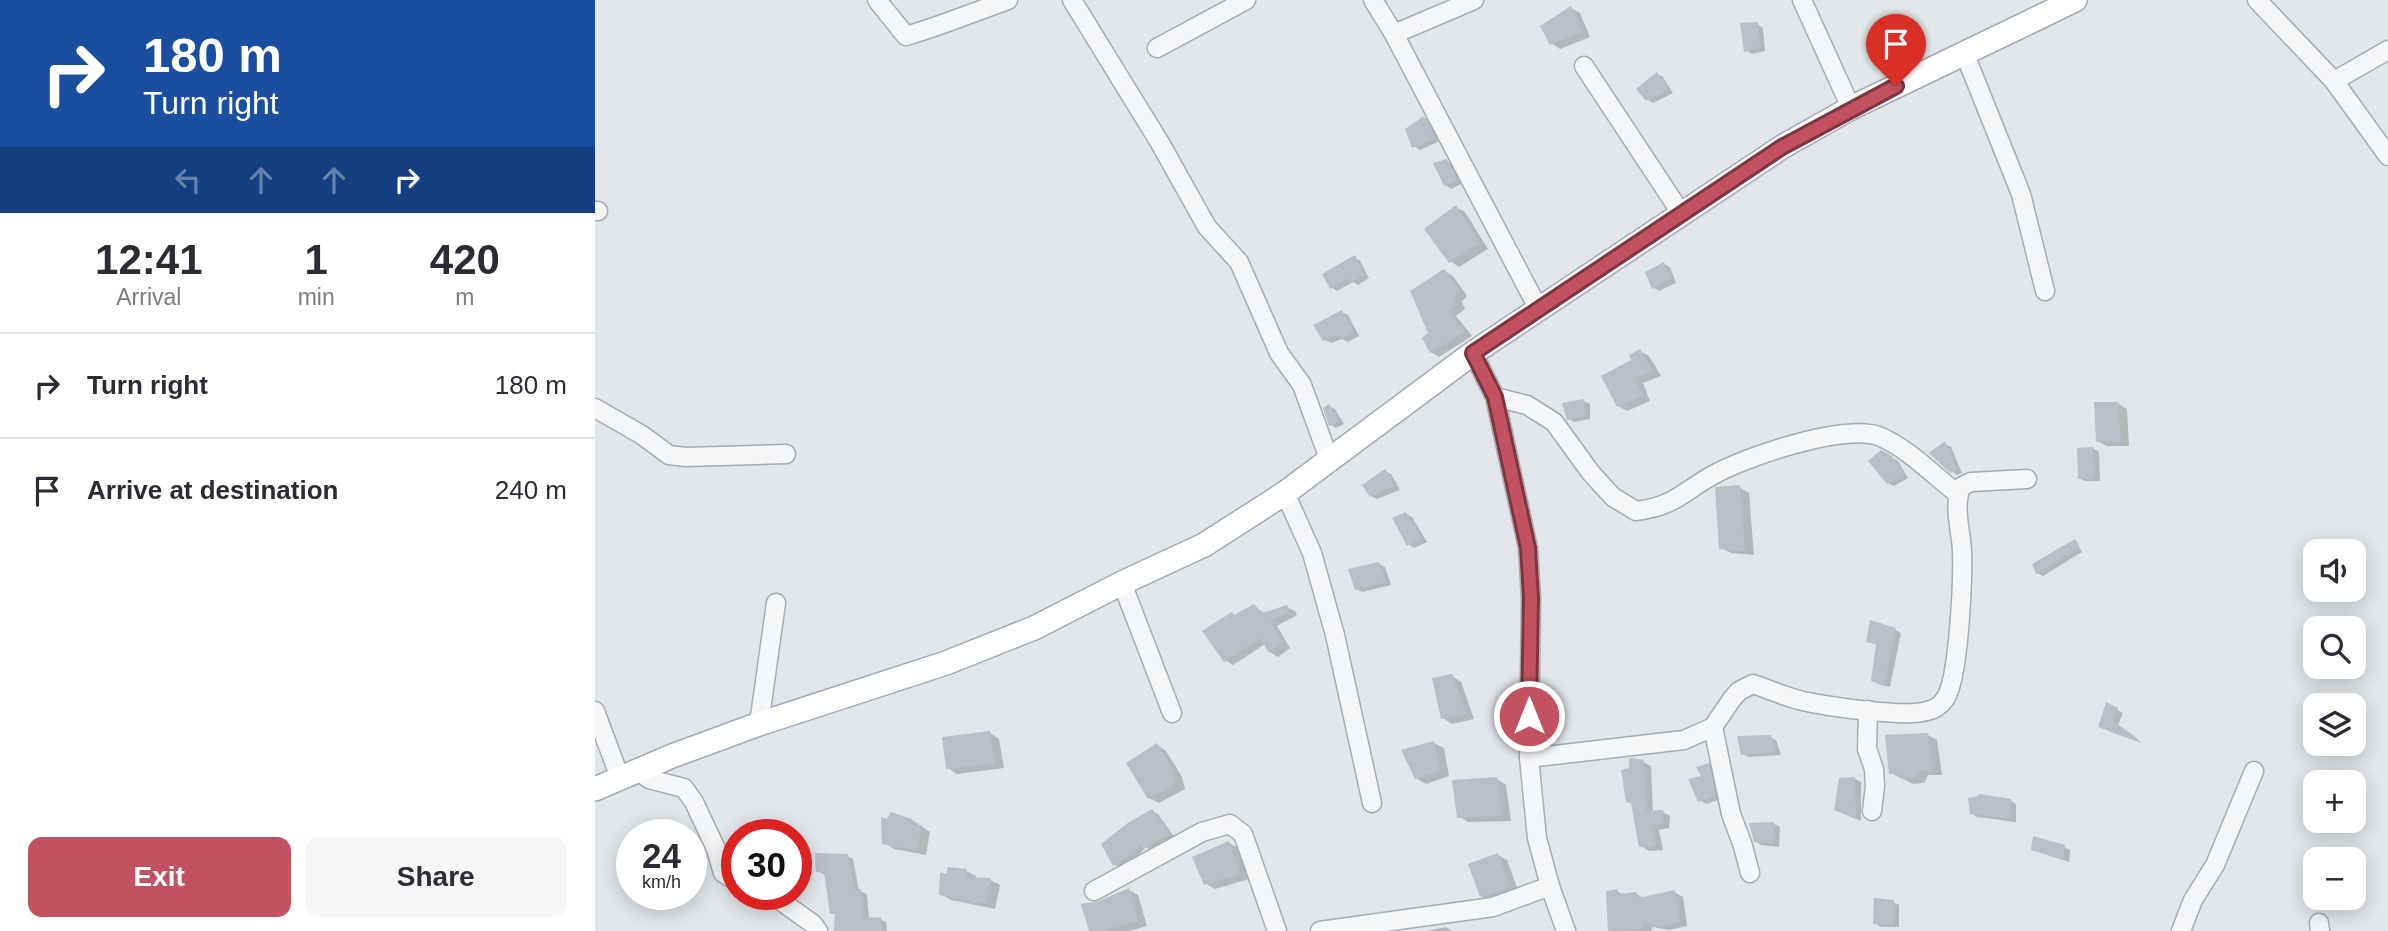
<!DOCTYPE html>
<html lang="en">
<head>
<meta charset="utf-8">
<style>
	body { margin:0; font-family:Helvetica,sans-serif; background:#f7f7f7; color:#2b2b33; height:100vh; display:flex; flex-direction:column; font-size:26px; white-space:nowrap }
	* { box-sizing:border-box; margin:0 }
	p { font-size:23px; color:#7c7c81 }
	.icon { flex:none; width:38px; height:38px; fill:none; stroke:currentColor; stroke-width:2; stroke-linecap:round; stroke-linejoin:round }
	.map { position:relative; flex:1; overflow:hidden }
	.details { display:flex; flex-direction:column; background:#fff; width:595px }
	.details>* { flex:none }
	.guide { background:#1a4fa0; color:#fff; overflow:hidden }
	.controls { position:absolute; left:1708px; top:539px; display:grid; gap:14px }
	.controls a { display:grid; place-items:center; width:63px; height:63px; border-radius:14px; background:#fff; box-shadow:0 4px 18px #0003; font-size:35px }
	.speed { position:absolute; left:21px; top:819px; display:flex; gap:14px; font-size:35px; font-weight:700; text-align:center }
	.speed>* { display:grid; place-content:center; width:91px; height:91px; border-radius:50%; background:#fff; box-shadow:0 4px 18px #0003; line-height:1 }
	.speed small { font-size:18px; font-weight:400 }
	.speed .limit { border:10px solid #d22; background:#fff; color:#111 }
	.pin { position:absolute; display:grid; place-items:center; width:60px; height:60px; color:#fff; margin:-72px -30px; border-radius:50% 50% 50% 0; rotate:-45deg; box-shadow:0 0 7px #0007 }
	.pin .icon { rotate:45deg }
	.me { position:absolute; width:77px; margin:-38px; rotate:0deg; stroke-linejoin:round; filter:drop-shadow(0 0 5px #0008) }
	.turn { display:flex; align-items:center; gap:24px; height:147px; padding:0 28px; font-size:32px }
	.turn .icon { width:91px; height:91px; stroke-width:2.5 }
	.turn b { display:block; font-size:49px; line-height:60px }
	.lanes { display:flex; align-items:center; height:66px; padding:0 28px; background:#0003; justify-content:center; gap:35px; direction:ltr }
	.lanes .off { opacity:.35 }
	.eta { display:flex; justify-content:space-evenly; align-items:center; height:119px; text-align:center }
	.eta b { font-size:42px; font-weight:700; line-height:49px }
	.action { display:flex; gap:14px; margin-top:auto; padding:14px 28px }
	.action a { flex:1; height:80px; border-radius:14px; background:#c35261; color:#fff; font-size:28px; font-weight:700; line-height:80px; text-align:center }
	.action a+a { background:#f7f7f7; color:#2b2b33 }
	ul { padding:0; list-style:none }
	li { display:flex; align-items:center; gap:21px; height:105px; padding:0 28px; border-top:2px solid #e1e1e2 }
	li div { flex:1 }
	li b { display:block; font-size:26px }
	li em { font-style:normal }
	main { display:flex; flex:1; min-height:0 }
	.map>svg:first-child { display:block }
	.shadow { fill:#0003 }
	.building { fill:#babec6 }
	.lines { fill:none; stroke-linecap:round; stroke-linejoin:round }
	.minor-casing { stroke:#a7acb3; stroke-width:21 }
	.major-casing { stroke:#a2a9b4; stroke-width:26 }
	.minor { stroke:#f4f6f8; stroke-width:18 }
	.major { stroke:#fff; stroke-width:23 }
	.route-casing { stroke:#7f353f; stroke-width:18 }
	.route { stroke:#c35261; stroke-width:12 }
</style>
</head>
<body>
<main>
<section class="details">
<div class="guide">
<div class="turn"><svg class="icon" aria-label="right" viewBox="0 0 24 24"><path d="M7 20v-9h11M14 6l5 5-5 5"/></svg><div><b>180 m</b>Turn right</div></div>
<div class="lanes"><svg class="icon off" aria-label="left" viewBox="0 0 24 24"><path d="M17 20v-9H6M10 6l-5 5 5 5"/></svg><svg class="icon off" aria-label="ahead" viewBox="0 0 24 24"><path d="M12 20V5M6 11l6-6 6 6"/></svg><svg class="icon off" aria-label="ahead" viewBox="0 0 24 24"><path d="M12 20V5M6 11l6-6 6 6"/></svg><svg class="icon" aria-label="right" viewBox="0 0 24 24"><path d="M7 20v-9h11M14 6l5 5-5 5"/></svg></div>
</div>
<div class="eta">
<div><b>12:41</b><p>Arrival</p></div>
<div><b>1</b><p>min</p></div>
<div><b>420</b><p>m</p></div>
</div>
<ul>
<li><svg class="icon" aria-label="right" viewBox="0 0 24 24"><path d="M7 20v-9h11M14 6l5 5-5 5"/></svg><div><b>Turn right</b></div><em>180 m</em></li>
<li><svg class="icon" aria-label="arrive" viewBox="0 0 24 24"><path d="M6 21V4h12l-3 4 3 4H6"/></svg><div><b>Arrive at destination</b></div><em>240 m</em></li>
</ul>
<div class="action"><a>Exit</a><a>Share</a></div>
</section>
<div class="map">
<svg width="1793" height="931" viewBox="0 0 1793 931">
	<rect width="100%" height="100%" fill="#e2e5e9"/>
	<g class="shadow">
		<path d="M976 8 985 13 995 37 965 49 956 43Z"/>
		<path d="M1162 24 1168 28 1170 51 1157 54 1151 50Z"/>
		<path d="M1062 74 1068 77 1078 93 1058 103 1052 99Z"/>
		<path d="M830 118 835 122 845 141 825 150 819 146Z"/>
		<path d="M852 161 858 165 866 184 856 189 850 185Z"/>
		<path d="M861 207 870 212 893 249 864 267 855 261Z"/>
		<path d="M759 257 765 261 774 278 763 285 758 282 742 291 736 287Z"/>
		<path d="M1069 264 1075 267 1081 283 1064 291 1058 287Z"/>
		<path d="M849 271 858 276 872 296 867 302 870 309 861 316 877 336 844 357 836 352 835 334Z"/>
		<path d="M747 312 753 315 764 336 753 342 747 339 736 343 730 340Z"/>
		<path d="M1045 351 1054 356 1066 376 1048 383 1055 401 1032 411 1023 406 1039 360Z"/>
		<path d="M989 401 995 404V419L979 422 973 418Z"/>
		<path d="M1522 403 1532 409 1534 446H1512L1502 441Z"/>
		<path d="M734 406 740 409 749 424 741 428 735 424Z"/>
		<path d="M1350 444 1356 447 1367 473 1362 475 1356 471Z"/>
		<path d="M1498 448 1504 452 1505 481H1490L1484 478Z"/>
		<path d="M1286 452 1303 461 1313 478 1299 486 1293 483Z"/>
		<path d="M790 471 796 474 805 490 782 499 776 496Z"/>
		<path d="M1144 487 1154 493 1159 555 1136 553 1126 548Z"/>
		<path d="M811 514 817 517 832 542 819 548 813 544Z"/>
		<path d="M1480 541 1484 543H1481L1487 552 1448 576 1442 573Z"/>
		<path d="M784 564 790 567 796 585 767 592 761 589Z"/>
		<path d="M659 606 670 614 692 607 700 611 702 615 682 626 695 648 683 657 675 652 670 644 638 665 630 660 637 614 640 616Z"/>
		<path d="M1300 630 1306 633 1295 687 1283 684 1282 645 1273 641Z"/>
		<path d="M857 676 866 682 879 719 857 724 848 718Z"/>
		<path d="M1512 705 1528 713 1523 725 1547 743 1511 730Z"/>
		<path d="M395 733 404 739 409 768 362 774 353 768Z"/>
		<path d="M1333 735 1342 740 1347 775H1333L1329 783 1318 784 1296 773Z"/>
		<path d="M1175 737 1181 740 1186 755 1154 757 1148 754Z"/>
		<path d="M839 743 849 748 854 776 831 784 821 778Z"/>
		<path d="M562 745 571 751 587 777 590 789 564 803 554 798Z"/>
		<path d="M1048 762 1056 766 1058 813 1068 812 1075 816 1074 828 1064 830 1068 850 1054 851 1046 846 1038 804 1033 801Z"/>
		<path d="M1114 764 1119 768 1126 799 1111 804 1105 800Z"/>
		<path d="M902 779 911 785 916 821 873 822 864 816Z"/>
		<path d="M1260 779 1266 782V821L1247 813Z"/>
		<path d="M1415 800 1421 804V822L1382 817 1376 813Z"/>
		<path d="M557 811 563 814 580 838 555 850 551 847 539 860 525 868 519 864Z"/>
		<path d="M317 820 335 832 331 855 299 849 289 843 293 821Z"/>
		<path d="M1179 824 1185 827 1184 847 1166 845 1160 841Z"/>
		<path d="M634 843 643 848 654 879 620 889 610 883Z"/>
		<path d="M1469 847 1475 850 1474 862 1444 852Z"/>
		<path d="M903 855 912 860 924 893 896 902 886 896Z"/>
		<path d="M252 856 258 859 264 891 272 894 274 920 285 919 291 922 292 931H241V915L237 913 231 875 222 871Z"/>
		<path d="M371 871 381 876 380 880H395L405 885 400 909 356 900 346 894 352 876Z"/>
		<path d="M534 890 543 895 552 926 535 931H496Z"/>
		<path d="M1022 891 1029 895 1041 894 1049 898 1079 892 1088 897 1092 926 1074 930 1058 927 1056 931H1015L1013 893Z"/>
		<path d="M1298 902 1304 905V927H1286L1280 923Z"/>
		<path d="M851 927 857 931H833Z"/>
	</g>
	<g class="building">
		<path d="M976 6 987 32 955 45 945 26Z"/>
		<path d="M1163 22 1165 48 1149 52 1145 23Z"/>
		<path d="M1062 72 1074 89 1051 101 1041 89Z"/>
		<path d="M829 116 841 138 817 148 810 129Z"/>
		<path d="M852 159 862 180 849 186 838 163Z"/>
		<path d="M861 205 885 243 854 263 829 229Z"/>
		<path d="M760 255 769 275 756 283 753 278 735 289 727 274Z"/>
		<path d="M1069 262 1076 279 1057 289 1050 272Z"/>
		<path d="M849 269 865 290 859 297 862 305 854 311 870 331 835 353 827 338 833 333 815 291Z"/>
		<path d="M747 310 759 332 746 340 743 335 728 341 718 325Z"/>
		<path d="M1045 349 1058 371 1040 378 1048 396 1022 407 1006 376 1036 360 1034 355Z"/>
		<path d="M989 399 990 416 972 420 967 403Z"/>
		<path d="M1499 402H1523L1526 441 1501 442Z"/>
		<path d="M734 404 744 421 734 426 728 408Z"/>
		<path d="M1350 441 1362 470 1355 473 1334 453Z"/>
		<path d="M1498 447 1499 479H1483L1482 448Z"/>
		<path d="M1286 450 1297 456 1308 474 1292 484 1273 461Z"/>
		<path d="M790 469 800 486 775 497 767 485Z"/>
		<path d="M1145 485 1150 551 1124 549 1120 487Z"/>
		<path d="M811 512 827 538 812 546 797 518Z"/>
		<path d="M1480 539 1485 547 1441 574 1437 564Z"/>
		<path d="M784 562 791 582 760 590 753 569Z"/>
		<path d="M659 604 667 613 692 605 695 611 675 621 688 643 674 653 665 638 629 662 607 631 637 612 639 615Z"/>
		<path d="M1275 620 1301 628 1289 686 1276 681 1281 644 1271 642Z"/>
		<path d="M857 674 871 714 846 719 837 678Z"/>
		<path d="M1511 702 1523 708 1518 721 1542 738 1541 741 1503 727Z"/>
		<path d="M395 731 400 764 351 769 347 737Z"/>
		<path d="M1333 733 1338 771H1323L1319 778 1307 779 1306 774H1294L1290 735Z"/>
		<path d="M1176 735 1181 753 1146 755 1142 736Z"/>
		<path d="M839 741 845 771 820 779 806 750Z"/>
		<path d="M562 743 578 770 581 783 553 799 531 763Z"/>
		<path d="M1034 758 1049 760 1051 811 1068 810 1067 824 1057 826 1061 846 1044 847 1036 803 1031 802 1026 770 1034 768Z"/>
		<path d="M1114 763 1121 796 1103 802 1093 779 1106 776 1101 767Z"/>
		<path d="M902 777 907 816 862 818 857 780Z"/>
		<path d="M1260 777 1261 819 1239 810 1244 778Z"/>
		<path d="M1385 794 1416 799V819L1375 814 1373 798 1383 796Z"/>
		<path d="M557 809 575 834 548 848 546 844 533 857 518 866 506 844 534 822Z"/>
		<path d="M296 812 317 819 318 825H327L322 851 287 844 286 817 292 819Z"/>
		<path d="M1179 822V844L1159 842 1154 823Z"/>
		<path d="M1438 836 1470 845 1468 860 1436 850Z"/>
		<path d="M634 841 645 874 609 885 597 857Z"/>
		<path d="M220 853 253 854 259 889H266L268 918 286 917 287 931H239L240 914H235L229 872H221Z"/>
		<path d="M903 853 915 888 885 897 873 864Z"/>
		<path d="M353 867 372 869 371 877 396 878 390 904 344 895 345 872 351 874Z"/>
		<path d="M534 888 543 921 508 931H494L486 904 504 901Z"/>
		<path d="M1022 889 1023 894 1041 892 1043 898 1080 890 1085 922 1065 927 1049 923 1046 929 1013 931 1011 891Z"/>
		<path d="M1279 898 1299 900V924H1278Z"/>
	</g>
	<g class="lines">
		<g class="minor-casing">
			<g id="minor">
				<path d="M282 0 311 36C346 26 379 12 413 0"/>
				<path d="M477 0 565 143 612 227 644 262 684 353 707 385 734 459"/>
				<path d="M778 0 799 34 943 308"/>
				<path d="M1207 0 1256 108"/>
				<path d="M1662 0 1739 81 1793 156"/>
				<path d="M799 34 879 0"/>
				<path d="M562 48 651 0"/>
				<path d="M1369 52 1426 194 1450 291"/>
				<path d="M989 66 1086 213"/>
				<path d="M1739 81 1793 50"/>
				<path d="M0 211H3"/>
				<path d="M878 353 900 397 933 548 936 598 934 758 942 838 955 886 971 931"/>
				<path d="M900 397 932 405 959 422 996 473 1018 497 1041 511C1080 506 1086 493 1118 475 1150 457 1252 422 1286 437 1315 450 1338 475 1363 494"/>
				<path d="M0 408 47 435 74 455 91 457 191 454"/>
				<path d="M690 493 717 553 740 635 777 803"/>
				<path d="M527 583 577 713"/>
				<path d="M1273 710 1272 749 1279 769 1280 786 1277 811"/>
				<path d="M0 711 25 778"/>
				<path d="M164 724 181 603"/>
				<path d="M1118 727 1136 814 1148 846 1155 873"/>
				<path d="M934 758 1089 740 1118 727 1137 699 1144 691 1158 684C1173 689 1189 696 1204 700 1228 706 1310 718 1332 711 1339 710 1346 705 1350 699 1364 680 1368 578 1367 551 1366 529 1358 508 1366 487L1376 482 1432 479"/>
				<path d="M44 771 54 779 89 788 99 802 121 849 128 873 142 882"/>
				<path d="M499 891 607 832 635 824 648 834 682 931"/>
				<path d="M176 894 218 924 223 931"/>
				<path d="M1724 923 1725 931"/>
				<path d="M725 931 898 907 955 886"/>
				<path d="M1586 931 1598 900 1620 865 1659 771"/>
			</g>
		</g>
		<g class="major-casing">
			<path id="major" d="M0 789 77 756 164 724 351 663 439 628 527 583 609 545 690 493 878 353 1187 147 1256 108 1480 0"/>
		</g>
		<use href="#minor" class="minor"/>
		<use href="#major" class="major"/>
	</g>
	<g class="lines">
		<g class="route-casing">
			<path id="route" d="M934 716 936 598 933 548 900 397 878 353 1187 147 1301 86"/>
		</g>
		<use href="#route" class="route"/>
	</g>
</svg>
<div class="controls">
<a><svg class="icon" aria-label="sound" viewBox="0 0 24 24"><path d="M4 9h4l5-4v14l-5-4H4zM17 9q2 3 0 6"/></svg></a>
<a><svg class="icon" aria-label="search" viewBox="0 0 24 24"><circle cx="10" cy="10" r="6"/><path d="M15 15l6 6"/></svg></a>
<a><svg class="icon" aria-label="layers" viewBox="0 0 24 24"><path d="M12 4l9 5-9 5-9-5zM3 14l9 5 9-5"/></svg></a>
<a>+</a>
<a>−</a>
</div>
<div class="speed"><div>24<small>km/h</small></div><div class="limit">30</div></div>
<div class="pin" style="left:1301px;top:86px;background:#d93025"><svg class="icon" aria-label="arrive" viewBox="0 0 24 24"><path d="M6 21V4h12l-3 4 3 4H6"/></svg></div>
<svg class="me" style="left:934px;top:716px" viewBox="-20 -20 40 40"><circle r="17" fill="#c35261" stroke="#fff" stroke-width="3"/><path d="M0-11L8 9 0 5-8 9z" fill="#fff"/></svg>
</div>
</main>
</body>
</html>
